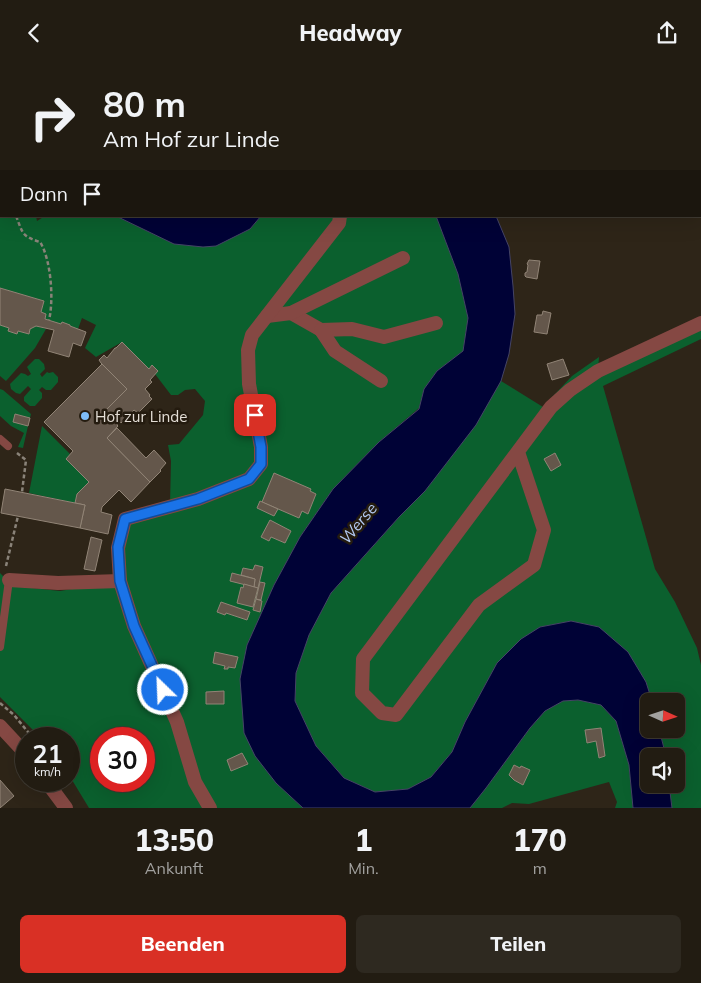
<!DOCTYPE html>
<html lang="de">
<head>
<meta charset="utf-8">
<style>
	body { margin:0; font-family:Mulish,sans-serif; background:#2e2920; color:#f1f3f6; height:100vh; display:flex; flex-direction:column; font-size:19px; white-space:nowrap }
	* { box-sizing:border-box; margin:0 }
	p { font-size:16px; color:#a2a19f }
	.icon { flex:none; width:28px; height:28px; fill:none; stroke:currentColor; stroke-width:2; stroke-linecap:round; stroke-linejoin:round }
	.map { position:relative; height:743px; overflow:hidden }
	.details { display:flex; flex-direction:column; background:#221c12; flex:1 }
	.details>* { flex:none }
	.banner { position:absolute; left:0px; top:0px; width:701px; height:152px; box-shadow:0 5px 20px #0002,0 0 0 1px #3f3a32; background:#221c12; color:#f1f3f6; overflow:hidden }
	.needle { width:32px; rotate:93deg }
	.tools { position:absolute; left:640px; top:628px; display:grid; gap:10px }
	.tools a { display:grid; place-items:center; width:45px; height:45px; border-radius:8px; background:#221c12; box-shadow:0 5px 20px #0002,0 0 0 1px #3f3a32; font-size:25px }
	.speed { position:absolute; left:15px; top:662px; display:flex; gap:10px; font-size:25px; font-weight:700; text-align:center }
	.speed>* { display:grid; place-content:center; width:65px; height:65px; border-radius:50%; background:#221c12; box-shadow:0 5px 20px #0002,0 0 0 1px #3f3a32; line-height:1 }
	.speed small { font-size:12px; font-weight:400 }
	.speed .limit { border:8px solid #d22; background:#fff; color:#111 }
	.pin { position:absolute; display:grid; place-items:center; width:42px; height:42px; color:#fff; margin:-21px; border-radius:10px; box-shadow:0 2px 8px #0006 }
	.me { position:absolute; width:55px; margin:-28px; rotate:336deg; stroke-linejoin:round; filter:drop-shadow(0 0 4px #0008) }
	.turn { display:flex; align-items:center; gap:18px; height:105px; padding:0 20px; font-size:22px }
	.turn .icon { width:65px; height:65px; stroke-width:2.5 }
	.turn b { display:block; font-size:35px; line-height:42px }
	.then { display:flex; align-items:center; height:48px; padding:0 20px; background:#0003; gap:10px; font-size:19px }
	.eta { display:flex; justify-content:space-evenly; align-items:center; height:85px; text-align:center }
	.eta b { font-size:30px; font-weight:800; line-height:35px }
	.action { display:flex; gap:10px; margin-top:auto; padding:10px 20px }
	.action a { flex:1; height:58px; border-radius:8px; background:#d93025; color:#fff; font-size:20px; font-weight:800; line-height:58px; text-align:center }
	.action a+a { background:#2e2920; color:#f1f3f6 }
	header { display:flex; justify-content:space-between; align-items:center; height:65px; padding:0 20px; background:#221c12; font-size:22px; font-weight:800 }
	.map>svg:first-child { display:block }
	.green { fill:#0b602e; fill-rule:evenodd }
	.water { fill:#000236; stroke:#446 }
	.building { fill:#64574b; stroke:#918476 }
	.lines { fill:none; stroke-linecap:round; stroke-linejoin:round }
	.path { stroke:#8a8379; stroke-width:2.5; stroke-dasharray:4 2.5; stroke-linecap:butt }
	.service { stroke:#854843; stroke-width:8 }
	.minor { stroke:#854843; stroke-width:14 }
	.tertiary { stroke:#854843; stroke-width:14 }
	.route-casing { stroke:#114b97; stroke-width:12 }
	.route { stroke:#1a73e8; stroke-width:9 }
	.poi-dot { fill:#7ebdf9; stroke:#241b0f; stroke-width:2 }
	.labels { text-anchor:middle; dominant-baseline:central; stroke-width:5; stroke-linejoin:round; paint-order:stroke }
	.poi-label { font-size:15px; fill:#e4ded6; stroke:#241b0f; text-anchor:start }
	.water-label { font-size:16px; font-style:italic; fill:#b3c9f2; stroke:#241b0f }
</style>
</head>
<body>
<header><svg class="icon" aria-label="back" viewBox="0 0 24 24"><path d="M15 5l-7 7 7 7"/></svg>Headway<svg class="icon" aria-label="share" viewBox="0 0 24 24"><path d="M12 15V3M7 8l5-5 5 5M5 13v7h14v-7"/></svg></header>
<div class="map">
<svg width="701" height="743" viewBox="0 0 701 743">
	<rect width="100%" height="100%" fill="#2e2518"/>
	<g class="green">
		<path d="M0 132H1V151H36L37 156 45 151H116L174 179 234 172 250 164 261 151H436L458 209 468 253 463 286 437 306 424 324 419 343 379 377 333 424 300 472 274 520 247 580 276 718 303 743H89L69 710V674H42L0 632V508L13 521 60 526 119 516 125 454 170 440 171 396 168 380 179 379 203 350 205 336 195 324 185 325 178 330H171L155 309 158 306 152 300 149 304 122 277 96 292 85 283 96 260 82 253 78 264 70 261V260L62 257 61 259 45 254 46 249 41 247 44 236 0 223ZM101 674H144V716H101Z"/>
		<path d="M0 260 9 263 17 269 18 266 29 269 30 264 36 261 46 264 35 283 6 316 0 311Z"/>
		<path d="M701 263V274L603 321 655 504 675 537 697 583 701 600V743H672L669 719H676V691H666L659 664H676V636H652L646 617 599 562 571 556 540 562 497 598 465 657 452 687 431 712 408 724 375 727 344 713 316 681 295 636 296 608 309 570 331 528 399 452 425 426 475 360 501 316 543 342 572 311 599 292 598 306Z"/>
		<path d="M35 294H39L44 299 45 304 40 309 42 312 47 307 49 308 53 307 58 312V317L51 325H46L42 322 39 325 42 328V333L35 341H30L24 336V332L31 324 28 321 20 329 16 328 11 324 10 319 21 308 25 309 28 311 31 309 27 302Z"/>
		<path d="M0 324 3 325 31 349 30 353 15 349 13 356 28 361 23 383 18 382 24 368 11 361 0 351Z"/>
		<path d="M42 361 70 389 66 394 89 417 77 429 75 438 29 428Z"/>
		<path d="M578 635 601 640 616 656 629 700 633 743H615L617 737 609 717 529 739 512 738 502 743H470L486 723 530 663 545 646 563 636Z"/>
	</g>
	<g class="water">
		<path d="M116 151H261L250 164 216 181 203 182 174 179Z"/>
		<path d="M436 151H496L509 182 513 221 515 249 509 289 501 316 476 360 425 426 399 452 331 528 309 570 296 608 295 636 316 681 344 713 375 727 408 724 431 712 452 687 465 657 497 598 521 574 540 562 571 556 599 562 628 587 646 617 652 636H649V664H659L666 691H649V719H669L672 743H633L629 700 616 656 601 640 578 635 563 636 545 646 530 663 486 723 470 743H303L276 718 255 691 244 668 240 614 247 580 274 520 300 472 333 424 379 377 419 344 424 324 437 306 463 286 468 253 458 209Z"/>
	</g>
	<g class="building">
		<path d="M529 195 540 196 537 214 526 212 525 211V208L527 207 528 200 527 199Z"/>
		<path d="M0 223 44 236 41 247 46 249 45 254 61 259 62 257 70 260V261L86 267 81 281 73 278 69 292 48 286 54 265 36 261 30 264 29 269 18 266 17 269 8 266 9 263 0 260Z"/>
		<path d="M543 246 551 248 547 269 534 267 537 250H542Z"/>
		<path d="M122 277 149 304 152 300 158 306 150 315 152 317 145 324 150 330 149 331 152 334 138 348 134 345 121 358 120 357 117 360 104 347 127 324 101 298 99 295 104 290 107 293 115 283H116Z"/>
		<path d="M563 294 569 310 552 315 547 299Z"/>
		<path d="M102 299 127 324 104 347 118 361 107 373 150 417 131 437 119 425 102 442 101 447 112 450 108 469 80 463 85 440 75 438 77 429 89 417 66 394 73 386 44 357Z"/>
		<path d="M15 349 30 353 28 361 13 357Z"/>
		<path d="M117 363 146 393 154 385 166 398 160 405 161 406 150 417 107 373Z"/>
		<path d="M555 388 561 400 551 406 544 394Z"/>
		<path d="M274 408 311 424 310 426 316 429 308 449 302 446 299 453 262 437Z"/>
		<path d="M5 424 85 440 80 463 1 448Z"/>
		<path d="M260 436 278 444 274 451 257 443Z"/>
		<path d="M270 455 291 466 285 478 271 472 269 476 261 472Z"/>
		<path d="M91 472 102 475 95 506 84 504Z"/>
		<path d="M255 500 263 502 258 523 254 522 255 514 241 510 243 503 253 505Z"/>
		<path d="M232 508 255 514 254 522 230 516Z"/>
		<path d="M260 517 265 518 261 535 256 534Z"/>
		<path d="M244 519 258 523 253 542 237 538 241 522 243 523Z"/>
		<path d="M256 534 262 536 260 547 253 545Z"/>
		<path d="M221 537 250 547 247 555 226 548 225 550 217 547Z"/>
		<path d="M215 587 238 592 235 603 228 602V604H224L225 601 213 598Z"/>
		<path d="M224 626V639H206V627Z"/>
		<path d="M601 663 605 691 599 693 596 676 587 678 585 665Z"/>
		<path d="M242 688 248 699 231 706 227 695Z"/>
		<path d="M514 700 520 703 521 701 530 705 523 720 514 715 509 710Z"/>
		<path d="M0 715 14 731 0 743Z"/>
	</g>
	<g class="lines">
		<g class="path">
			<path d="M0 133 1 134"/>
			<path d="M16 151C23 168 21 171 40 177 51 194 54 235 49 255"/>
			<path d="M17 388 26 395 22 427"/>
			<path d="M6 501 18 451"/>
			<path d="M0 638 14 650 33 673"/>
		</g>
		<g class="service">
			<path d="M487 0 488 1"/>
			<path d="M0 374 8 381"/>
			<path d="M0 582 9 515"/>
		</g>
		<g class="minor">
			<path d="M291 248 321 265 352 264 384 272 436 258"/>
			<path d="M267 251 291 248 403 193"/>
			<path d="M321 265 335 286 381 316"/>
			<path d="M518 387 544 465 534 500 479 540 396 650 382 648 362 628 363 594 551 342 570 325 598 306 701 258"/>
			<path d="M9 515 58 518 120 516 118 483 125 454 198 434 249 414 261 399V382L249 319 248 285 252 270 339 158 340 151"/>
			<path d="M120 516 134 561 177 657 195 717 210 743"/>
		</g>
		<g class="tertiary">
			<path d="M0 661 26 689"/>
			<path d="M46 716 66 743"/>
		</g>
	</g>
	<g class="lines">
		<g class="route-casing">
			<path id="route" d="M163 625 134 561 120 516 118 482 125 454 198 434 249 414 261 399V382L255 350"/>
		</g>
		<use href="#route" class="route"/>
	</g>
	<circle class="poi-dot" cx="85" cy="351" r="5"/>
	<g class="labels">
		<g class="poi-label">
			<text x="95" y="351">Hof zur Linde</text>
		</g>
		<g class="water-label">
			<text transform="translate(358 458) rotate(-50)">Werse</text>
		</g>
	</g>
</svg>
<div class="tools">
<a><svg class="needle" viewBox="-14 -14 28 28"><path d="M0-13l5 13h-10z" fill="#e53935"/><path d="M0 13l5-13h-10z" fill="#a2a19f"/></svg></a>
<a><svg class="icon" aria-label="sound" viewBox="0 0 24 24"><path d="M4 9h4l5-4v14l-5-4H4zM17 9q2 3 0 6"/></svg></a>
</div>
<div class="speed"><div>21<small>km/h</small></div><div class="limit">30</div></div>
<div class="pin" style="left:255px;top:350px;background:#d93025"><svg class="icon" aria-label="arrive" viewBox="0 0 24 24"><path d="M6 21V4h12l-3 4 3 4H6"/></svg></div>
<svg class="me" style="left:163px;top:625px" viewBox="-20 -20 40 40"><circle r="17" fill="#1a73e8" stroke="#fff" stroke-width="3"/><path d="M0-11L8 9 0 5-8 9z" fill="#fff"/></svg>
<div class="banner">
<div class="turn"><svg class="icon" aria-label="right" viewBox="0 0 24 24"><path d="M7 20v-9h11M14 6l5 5-5 5"/></svg><div><b>80 m</b>Am Hof zur Linde</div></div>
<div class="then">Dann<svg class="icon" aria-label="arrive" viewBox="0 0 24 24"><path d="M6 21V4h12l-3 4 3 4H6"/></svg></div>
</div>
</div>
<section class="details">
<div class="eta">
<div><b>13:50</b><p>Ankunft</p></div>
<div><b>1</b><p>Min.</p></div>
<div><b>170</b><p>m</p></div>
</div>
<div class="action"><a>Beenden</a><a>Teilen</a></div>
</section>
</body>
</html>
